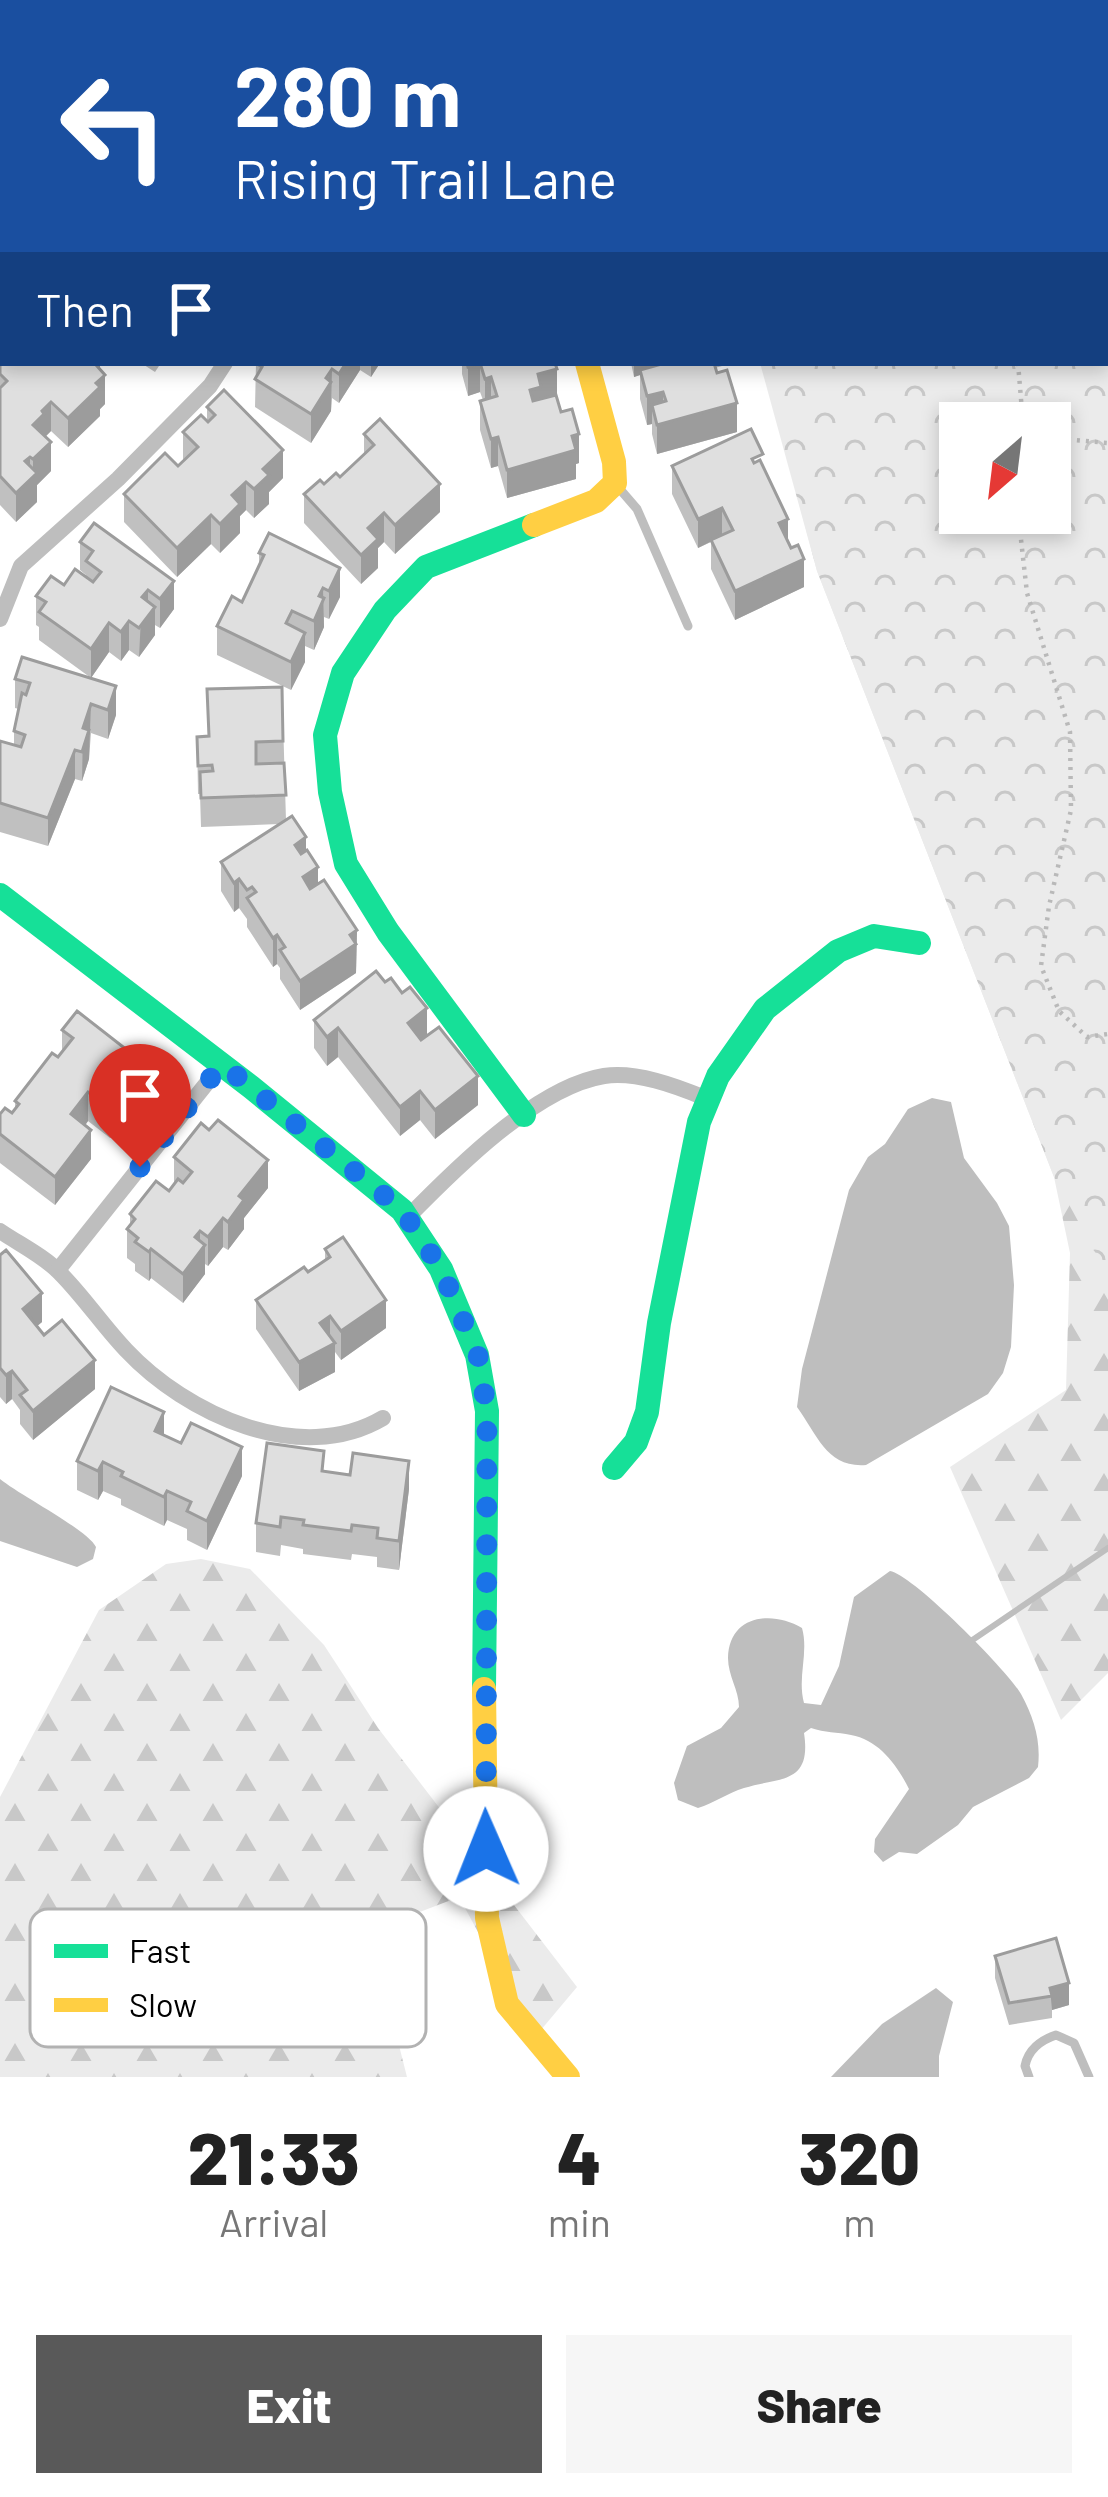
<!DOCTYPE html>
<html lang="en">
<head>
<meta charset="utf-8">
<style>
	body { margin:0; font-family:Barlow,sans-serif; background:#f6f6f6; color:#222; height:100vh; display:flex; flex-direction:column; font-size:45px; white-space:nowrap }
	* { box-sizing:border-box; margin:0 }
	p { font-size:39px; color:#767676 }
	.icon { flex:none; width:66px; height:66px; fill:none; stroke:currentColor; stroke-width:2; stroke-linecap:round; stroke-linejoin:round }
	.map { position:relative; height:2077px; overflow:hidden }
	.drawer { display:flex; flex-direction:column; background:#fff; flex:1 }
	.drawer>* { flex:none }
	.banner { position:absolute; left:0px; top:0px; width:1110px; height:366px; box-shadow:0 6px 18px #0003; background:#1a4fa0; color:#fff; overflow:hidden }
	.needle { width:78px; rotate:208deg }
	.fabs { position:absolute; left:939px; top:402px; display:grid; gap:24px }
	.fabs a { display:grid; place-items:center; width:132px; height:132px; border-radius:0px; background:#fff; box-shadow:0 6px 18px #0003; font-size:60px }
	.pin { position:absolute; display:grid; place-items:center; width:102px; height:102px; color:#fff; margin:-123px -51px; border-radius:50% 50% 50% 0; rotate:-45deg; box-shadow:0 0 12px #0007 }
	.pin .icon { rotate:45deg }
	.me { position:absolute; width:132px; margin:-66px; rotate:359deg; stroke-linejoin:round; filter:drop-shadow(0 0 9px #0008) }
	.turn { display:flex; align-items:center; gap:42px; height:252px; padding:0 36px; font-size:54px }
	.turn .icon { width:156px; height:156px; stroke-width:2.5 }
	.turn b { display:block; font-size:84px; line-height:102px }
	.then { display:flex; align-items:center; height:114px; padding:0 36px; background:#0003; gap:24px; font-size:45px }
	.eta { display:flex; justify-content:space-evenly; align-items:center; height:204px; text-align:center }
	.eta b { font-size:72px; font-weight:800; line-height:84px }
	.cta { display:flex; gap:24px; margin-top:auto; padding:24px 36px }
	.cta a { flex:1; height:138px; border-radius:0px; background:#595959; color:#fff; font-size:48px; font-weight:800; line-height:138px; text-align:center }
	.cta a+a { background:#f6f6f6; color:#222 }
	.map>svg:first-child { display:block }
	.forest { fill:url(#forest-firs); fill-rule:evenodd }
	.park { fill:url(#park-crowns); fill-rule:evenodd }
	.water { fill:#bebebe }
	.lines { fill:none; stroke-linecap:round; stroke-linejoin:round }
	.stream { stroke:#bebebe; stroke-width:6 }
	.path { stroke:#b9b9b9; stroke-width:4.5; stroke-dasharray:3 6; stroke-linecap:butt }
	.lane { stroke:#bebebe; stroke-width:9 }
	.street { stroke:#bebebe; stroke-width:16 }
	.fast { stroke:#16e098; stroke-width:24 }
	.slow { stroke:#ffcf43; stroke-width:24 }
	.wall { fill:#c0c0c0 }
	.shaded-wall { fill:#9c9c9c }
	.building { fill:#dfdfdf; stroke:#9c9c9c; stroke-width:3 }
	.route { stroke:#1a73e8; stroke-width:21; stroke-dasharray:0 37.8 }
	.key { fill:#fff; stroke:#b2b2b2; stroke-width:3 }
	.key-label { font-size:33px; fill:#000 }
</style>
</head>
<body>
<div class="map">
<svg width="1108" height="2077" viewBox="0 0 1108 2077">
	<defs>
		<pattern id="forest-firs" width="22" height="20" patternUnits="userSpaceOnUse" patternTransform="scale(3)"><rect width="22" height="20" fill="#ebebeb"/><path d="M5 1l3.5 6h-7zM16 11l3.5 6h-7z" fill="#c8c8c8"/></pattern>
		<pattern id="park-crowns" width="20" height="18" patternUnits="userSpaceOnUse" patternTransform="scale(3)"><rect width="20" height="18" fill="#ebebeb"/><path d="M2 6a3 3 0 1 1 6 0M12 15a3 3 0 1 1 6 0" fill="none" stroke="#c8c8c8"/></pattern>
	</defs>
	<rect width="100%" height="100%" fill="#fff"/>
	<g class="forest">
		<path d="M647 0H1108V1673L1061 1720 950 1467 1066 1390 1070 1253 1054 1177 817 571 762 363H1107V3ZM960 423H1050V513H960Z"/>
		<path d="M201 1559 250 1569 324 1645 378 1728 577 1987 535 2037 459 1897 370 1931 407 2077H0V1797L99 1610 166 1564Z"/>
	</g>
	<path class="park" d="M647 0H1108V1276L1054 1177 817 571 760 363H1107V3ZM960 423H1050V513H960Z"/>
	<g class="water">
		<path d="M932 1098 951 1102 964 1158 997 1203 1009 1226 1014 1285 1011 1347 1003 1373 988 1394 866 1465C827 1468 818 1436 797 1407L802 1369 849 1190 868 1157 885 1144 908 1109Z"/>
		<path d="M0 1479C21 1496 88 1530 96 1547L93 1559 77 1567 0 1541Z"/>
		<path d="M890 1571C912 1574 1008 1671 1021 1694 1034 1718 1041 1740 1038 1767L1029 1778 973 1807 958 1825 917 1854 899 1852 883 1862 874 1852 875 1839 909 1789C897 1765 879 1740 851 1735 837 1732 825 1733 811 1728L804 1733C812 1785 779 1777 744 1788 728 1793 714 1803 698 1808L678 1800 674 1783 687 1746 721 1728 739 1707C739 1690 728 1676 728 1658 729 1615 772 1610 802 1628 809 1653 797 1677 804 1703L821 1705 839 1666 854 1597Z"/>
		<path d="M936 1988 953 2002 939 2056V2077H831L882 2024Z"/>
	</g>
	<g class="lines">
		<path class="stream" d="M971 1641 1108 1548"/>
		<g class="path">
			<path d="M1028 0 1029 3"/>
			<path d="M1018 363 1023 423"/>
			<path d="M1050 438 1108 443"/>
			<path d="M1018 513 1027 593 1070 732 1071 810 1049 906 1041 966 1059 1011 1087 1037 1108 1034"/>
		</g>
		<g class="lane">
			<path d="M618 487 637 509 688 626"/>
			<path d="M1029 2077 1025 2066C1028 2050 1041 2040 1056 2035L1074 2043 1089 2077"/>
		</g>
		<g class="street">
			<path d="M0 619 21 566 118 479 210 386 225 363"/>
			<path d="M407 1218C454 1170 536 1087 604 1076 636 1071 676 1086 705 1098"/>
			<path d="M0 1231C19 1244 44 1256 60 1273 84 1297 103 1326 126 1350 186 1414 300 1467 383 1418"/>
			<path d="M58 1270 222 1064"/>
		</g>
		<g class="fast">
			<path d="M0 895 251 1087 402 1210 441 1269 477 1355 487 1411 484 1689"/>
			<path d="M524 1115 388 932 346 864 330 792 325 735 343 673 385 610 426 567 534 525"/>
			<path d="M614 1468 636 1442 647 1412 659 1323 699 1122 718 1076 765 1009 838 951 874 936 919 943"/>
		</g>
		<g class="slow">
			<path d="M534 525 596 501 615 483 614 462 587 363"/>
			<path d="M484 1689 487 1918 507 2004 568 2077"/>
		</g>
	</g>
	<g class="wall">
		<path d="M267 0H376V1L372 3H269Z"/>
		<path d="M141 363H161L155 372Z"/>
		<path d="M256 363H380L371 377 360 370 339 403 332 398 331 411 311 443 255 407Z"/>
		<path d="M462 363H555L557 397 579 463 576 464V479L507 498 498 466 491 468 480 430V401L483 400 480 392 468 396 462 374Z"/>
		<path d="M631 363H722V366L715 368 737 432 657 454 652 434V424L647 425 640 399V375L634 377Z"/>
		<path d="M0 364 100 370 105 404 100 409V416L68 447 51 431 45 437 51 471 37 485V502L16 522 0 505Z"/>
		<path d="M207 407 283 478 269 492V504L254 518 246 510 240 516V533L220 553 211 544 177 577 124 522V494L178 466 183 461V432L207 421Z"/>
		<path d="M364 434 440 512 395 554 384 542 378 548V568L361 584 304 523V494L340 477 364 455Z"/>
		<path d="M763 465 804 587 735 620 711 569V542L698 548 672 494V466Z"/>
		<path d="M80 542 174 609 160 628 155 625V635L139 657 129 650 121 661 109 652 91 678 39 640V627L36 625V596L86 577V575L80 570Z"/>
		<path d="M259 553 340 597 329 619 324 617V627L314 650 305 646V662L291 690 217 655V626L242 602 259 566Z"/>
		<path d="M22 657 116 715 108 739 91 733 89 759 82 781 75 779 48 846 0 832V741L14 745V731L19 709 15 708V679Z"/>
		<path d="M282 687 286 820 306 851 318 884 357 930 356 973 300 1010 280 979V968L277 964 273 967 247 927V919L239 908 234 912 221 891V862L279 824 201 827 200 794H198L197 737 208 736 207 689Z"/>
		<path d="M314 1020 427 1036 478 1105 435 1139 420 1120 400 1136 338 1057 327 1066 314 1048Z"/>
		<path d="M62 1030 145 1093 110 1138 88 1121 85 1126 91 1159 55 1205 0 1163V1114L12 1113 15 1110V1101L62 1051Z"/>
		<path d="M174 1157 268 1188 244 1218V1229L228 1250 223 1247 208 1266 205 1264V1274L183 1303 151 1278 149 1281 135 1271V1264L127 1258V1229L130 1226V1214L169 1191 174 1185Z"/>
		<path d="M325 1249 386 1328 341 1360 335 1352V1372L299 1391 256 1329V1300L325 1260Z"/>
		<path d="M0 1255 42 1322 37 1326 95 1389 33 1440 20 1424V1410L12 1399 6 1404 0 1397Z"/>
		<path d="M164 1435 242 1476 207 1550 187 1540V1529L167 1520 164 1526 121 1505V1499L103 1491 98 1500 77 1490V1461Z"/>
		<path d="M324 1471 409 1489 399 1570 377 1567V1557L352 1554 351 1560 303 1554V1549L281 1545 280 1556 256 1552V1523Z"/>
		<path d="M995 1956 1069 2005 1052 2010V2018L1009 2025 995 1978Z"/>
	</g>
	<g class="shaded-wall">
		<path d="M337 0H376V1L372 3H337Z"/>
		<path d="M100 363V379L105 375V404L100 409V416L68 447V418L97 366Z"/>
		<path d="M346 363H360V370L339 403V374Z"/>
		<path d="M371 363H380L371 377Z"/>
		<path d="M480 363V392L468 396V367Z"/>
		<path d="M634 363H652V372L640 370V375L634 377Z"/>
		<path d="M332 369 331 411 311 443V414Z"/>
		<path d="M557 369V398L530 419V390L538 374Z"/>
		<path d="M491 377V406L485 407V379Z"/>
		<path d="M663 392V421L652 405V424L647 425V396Z"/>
		<path d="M51 402V431L44 438 33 425 42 411Z"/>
		<path d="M737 403V432L657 454V425Z"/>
		<path d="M579 434V463L576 464V479L507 498V470L572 436Z"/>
		<path d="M498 437V466L491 468V439Z"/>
		<path d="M51 442V471L37 485V502L16 522V493L25 461 30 457V479L33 476V459Z"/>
		<path d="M283 450V478L269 492V504L254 518V489L263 469Z"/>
		<path d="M246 482V510L240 516V533L220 553V524L232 495Z"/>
		<path d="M440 484V512L395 554V525Z"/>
		<path d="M722 508V536L698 548V519Z"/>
		<path d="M384 513V542L378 548V568L361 584V555L368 528Z"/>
		<path d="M211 515V544L177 577V548Z"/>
		<path d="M788 519V548L779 523Z"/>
		<path d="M804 559V587L735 620V591Z"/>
		<path d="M340 568V597L329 619V591Z"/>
		<path d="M174 581V609L160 628V599Z"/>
		<path d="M323 588 324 627 314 650V621L319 596Z"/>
		<path d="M148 590V617L155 607V635L139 657 142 597Z"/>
		<path d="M129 621V650L121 661V632Z"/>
		<path d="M109 623V652L91 678V649Z"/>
		<path d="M305 633V662L291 690V662Z"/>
		<path d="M116 686V715L108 739V710Z"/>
		<path d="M91 704 89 759 82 781 83 728Z"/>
		<path d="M75 750V779L48 846V818Z"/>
		<path d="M306 837V866L295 845Z"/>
		<path d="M318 867V896L303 906V877Z"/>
		<path d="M239 879V908L234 912V883Z"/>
		<path d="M357 930 356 973 300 1010V981Z"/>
		<path d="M277 935V964L273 967V938Z"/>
		<path d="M427 1008V1037L408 1052V1023Z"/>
		<path d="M338 1028V1057L327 1066V1037Z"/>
		<path d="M145 1064V1093L110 1138V1109Z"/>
		<path d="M478 1076V1105L435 1139V1110Z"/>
		<path d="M420 1091V1120L400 1136V1107Z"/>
		<path d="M88 1092V1121L71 1143V1114Z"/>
		<path d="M91 1130V1159L55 1205V1177Z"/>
		<path d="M268 1160V1188L244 1218V1229L228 1250V1222L239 1196Z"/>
		<path d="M223 1218V1247L208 1266V1237Z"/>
		<path d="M200 1231V1252L205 1245V1274L183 1303V1274L195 1237Z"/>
		<path d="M151 1249V1278L149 1281V1252Z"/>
		<path d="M42 1293V1322L23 1338V1309Z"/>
		<path d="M386 1300V1328L341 1360V1331Z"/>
		<path d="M330 1316V1345L335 1343V1372L299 1391V1362L320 1323Z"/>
		<path d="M95 1360V1389L33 1440V1411Z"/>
		<path d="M12 1371V1399L6 1404V1375Z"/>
		<path d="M164 1412V1441L155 1431Z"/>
		<path d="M242 1447V1476L207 1550V1521Z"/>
		<path d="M409 1461V1489L399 1570V1541Z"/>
		<path d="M103 1462V1491L98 1500V1471Z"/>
		<path d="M167 1491V1520L164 1526V1497Z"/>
		<path d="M1069 1983V2005L1052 2010 1050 1988Z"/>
	</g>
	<g class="building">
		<path d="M278 0H326L327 2 280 3Z"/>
		<path d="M509 0H591L592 3H506Z"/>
		<path d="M3 361V363H100L97 366 105 375 96 383 100 387 68 418 51 402 42 411 44 414 33 425 51 442 33 459 30 457 25 461 37 473 16 493 0 476V388L7 381 0 374V364Z"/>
		<path d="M256 363H346L339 374 332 369 326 378 331 382 311 414 255 379 262 367Z"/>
		<path d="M467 363H555L557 369 538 374 541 387 530 390 533 401 556 395 561 412 572 409 579 434 572 436 576 450 507 470 498 437 491 439 480 401 497 396 491 377 485 379 480 363 468 367Z"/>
		<path d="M657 363H714L717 373 727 370 737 403 657 425 652 405 666 401 663 392 647 396 640 370 658 365Z"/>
		<path d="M224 390 283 450 263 469 269 475 254 489 246 482 232 495 240 504 220 524 211 515 177 548 124 494 165 453 178 466 198 447 183 432 201 415 208 422 215 415 207 407Z"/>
		<path d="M380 419 440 484 395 525 384 513 368 528 378 539 361 555 304 494 320 480 324 484 336 473 340 477 374 445 364 434Z"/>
		<path d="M751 429 763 454 752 459 754 463 760 460 788 519 779 523 791 548 798 545 804 559 735 591 711 540 733 530 722 508 698 519 672 466Z"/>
		<path d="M94 523 174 581 160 599 148 590 142 597 155 607 139 628 129 621 121 632 109 623 91 649 39 612 46 602 36 596 51 576 64 585 75 569 93 582 101 572 86 561 93 551 80 542Z"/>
		<path d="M269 533 340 568 329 591 323 588 319 596 324 598 314 621 292 611 286 623 305 633 291 662 217 626 232 596 242 602 264 555 259 553Z"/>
		<path d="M22 657 116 686 108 710 91 704 83 728 89 730 82 752 75 750 48 818 0 803V741L21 747 25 735 14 731 22 693 26 695 30 683 15 679Z"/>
		<path d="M282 687 283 741 256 742V764L284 763 286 795 201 798 200 772 213 771 212 765 198 766 197 737 209 736 207 689Z"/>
		<path d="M292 816 306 837 295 845 301 854 307 850 318 867 303 877 310 889 324 880 357 930 350 935 356 944 300 981 280 950 285 947 277 935 273 938 247 898 256 892 252 887 247 890 239 879 234 883 221 862Z"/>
		<path d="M376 971 385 982 391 978 402 993 410 987 427 1008 408 1023 421 1040 439 1027 478 1076 435 1110 420 1091 400 1107 338 1028 327 1037 314 1020Z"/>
		<path d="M77 1011 145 1064 110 1109 88 1092 71 1114 91 1130 55 1177 0 1134V1114L5 1108 12 1113 19 1104 15 1101 52 1053 58 1057 73 1038 62 1030Z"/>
		<path d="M218 1120 268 1160 239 1196 244 1200 228 1222 223 1218 208 1237 200 1231 195 1237 205 1245 183 1274 151 1249 149 1252 135 1242 138 1238 127 1229 135 1219 130 1214 156 1181 169 1191 178 1179 183 1183 192 1172 174 1157 201 1123 209 1130Z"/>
		<path d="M343 1237 386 1300 341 1331 330 1316 320 1323 335 1343 299 1362 256 1300 304 1267 308 1272 330 1257 325 1249Z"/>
		<path d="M6 1250 42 1293 23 1309 44 1335 62 1320 95 1360 33 1411 20 1395 27 1390 12 1371 6 1375 0 1368V1255Z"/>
		<path d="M111 1387 164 1412 155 1431 181 1443 191 1423 242 1447 207 1521 187 1511 191 1502 167 1491 164 1497 121 1476 123 1472 103 1462 98 1471 77 1461Z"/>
		<path d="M267 1443 324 1451 322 1471 350 1475 353 1453 409 1461 399 1541 377 1538 378 1528 352 1525 351 1531 303 1525 304 1520 281 1517 280 1527 256 1523Z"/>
		<path d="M1056 1938 1069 1983 1050 1988 1052 1996 1009 2003 995 1956Z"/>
	</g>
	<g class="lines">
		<path class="route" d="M140 1167 222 1064 402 1210 441 1269 478 1355 487 1411 486 1849"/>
	</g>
	<rect x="30" y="1909" width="396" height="138" rx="18" class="key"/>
	<rect x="54" y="1944" width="54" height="14" fill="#16e098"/>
	<rect x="54" y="1998" width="54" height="14" fill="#ffcf43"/>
	<g class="key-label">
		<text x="129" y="1963">Fast</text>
		<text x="129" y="2017">Slow</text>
	</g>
</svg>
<div class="fabs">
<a><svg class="needle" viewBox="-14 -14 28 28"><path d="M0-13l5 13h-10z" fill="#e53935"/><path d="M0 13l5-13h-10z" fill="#767676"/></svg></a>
</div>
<div class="pin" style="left:140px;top:1167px;background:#d93025"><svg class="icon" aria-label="arrive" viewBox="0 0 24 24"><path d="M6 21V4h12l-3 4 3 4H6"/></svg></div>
<svg class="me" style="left:486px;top:1849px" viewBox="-20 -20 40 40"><circle r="19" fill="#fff"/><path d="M0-13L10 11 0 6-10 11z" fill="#1a73e8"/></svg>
<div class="banner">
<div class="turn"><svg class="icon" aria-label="left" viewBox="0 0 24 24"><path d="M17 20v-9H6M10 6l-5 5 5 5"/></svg><div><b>280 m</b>Rising Trail Lane</div></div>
<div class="then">Then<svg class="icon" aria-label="arrive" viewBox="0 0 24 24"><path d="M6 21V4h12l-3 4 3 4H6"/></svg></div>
</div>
</div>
<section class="drawer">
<div class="eta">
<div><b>21:33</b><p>Arrival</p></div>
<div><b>4</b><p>min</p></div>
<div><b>320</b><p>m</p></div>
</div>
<div class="cta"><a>Exit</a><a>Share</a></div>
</section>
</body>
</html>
